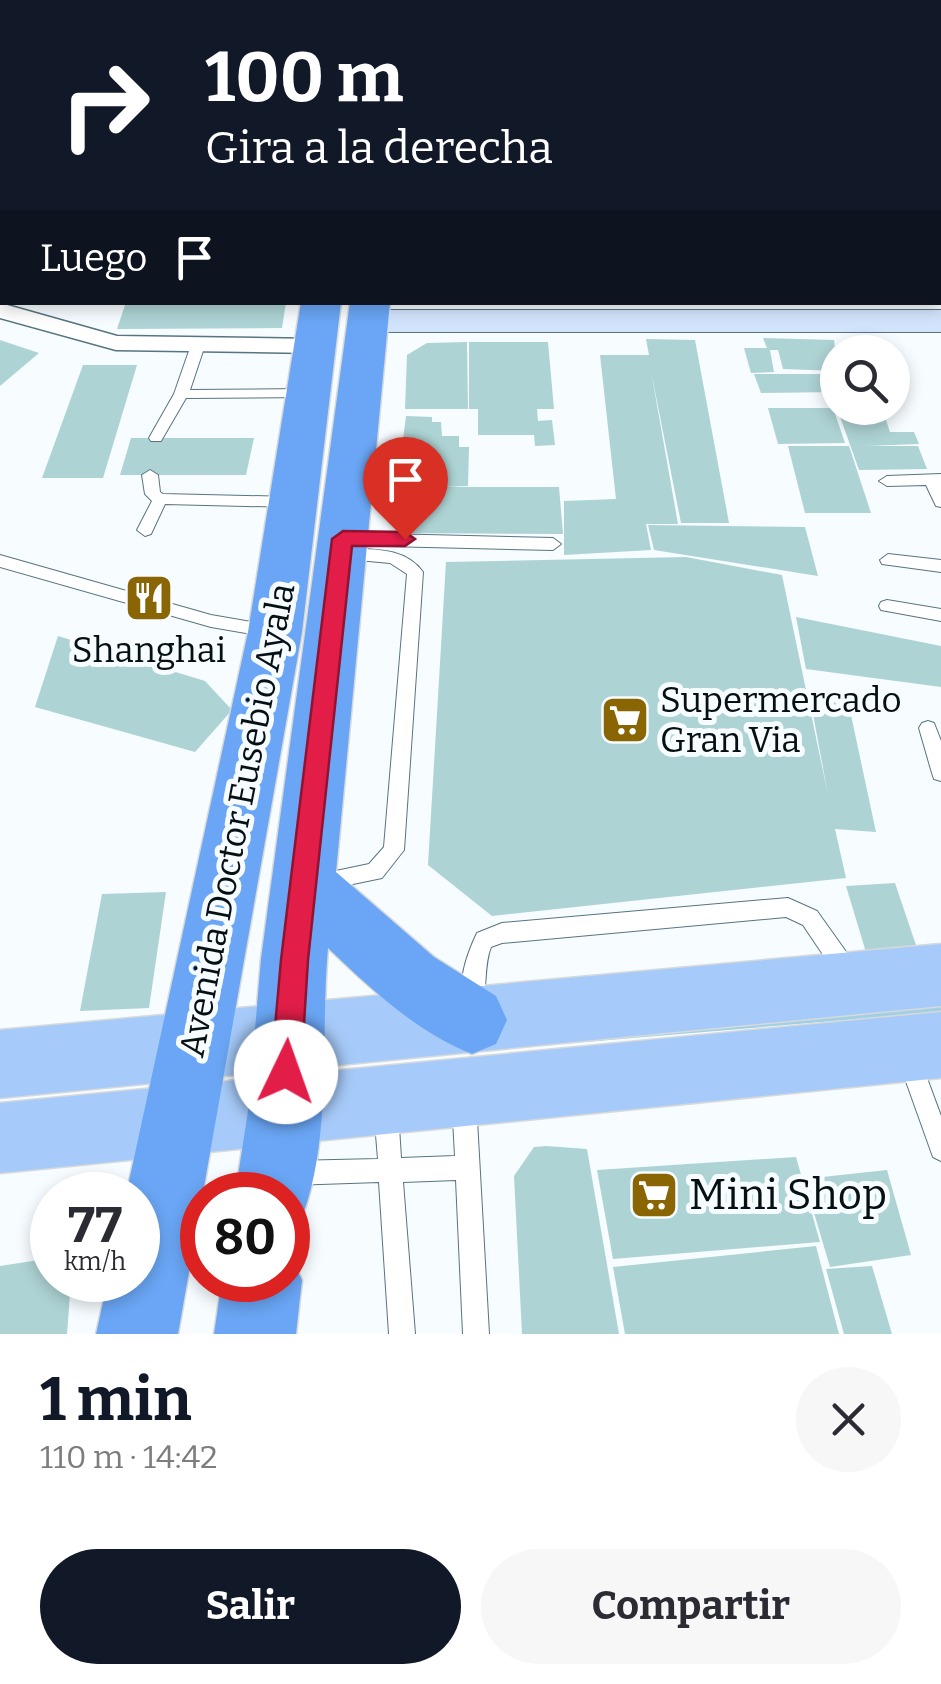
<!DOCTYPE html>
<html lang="es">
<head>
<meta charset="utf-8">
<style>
	body { margin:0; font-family:Bitter,serif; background:#f7f7f7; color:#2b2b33; height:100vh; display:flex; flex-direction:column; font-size:38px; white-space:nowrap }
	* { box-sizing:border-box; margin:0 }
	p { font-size:32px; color:#7c7c81 }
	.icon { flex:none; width:55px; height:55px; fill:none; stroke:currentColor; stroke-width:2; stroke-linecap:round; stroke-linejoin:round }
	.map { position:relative; height:1334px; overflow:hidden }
	.details { display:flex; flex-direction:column; background:#fff; flex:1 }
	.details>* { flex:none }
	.top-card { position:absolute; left:0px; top:0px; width:942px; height:305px; box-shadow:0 5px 15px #0003; background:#111827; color:#fff; overflow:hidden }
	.buttons { position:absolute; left:820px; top:335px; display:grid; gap:20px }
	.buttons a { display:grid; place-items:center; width:90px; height:90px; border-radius:50%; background:#fff; box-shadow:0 5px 15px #0003; font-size:50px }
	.speed { position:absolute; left:30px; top:1172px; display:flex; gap:20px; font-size:50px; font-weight:700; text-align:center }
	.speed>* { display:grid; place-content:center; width:130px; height:130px; border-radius:50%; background:#fff; box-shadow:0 5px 15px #0003; line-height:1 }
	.speed small { font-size:25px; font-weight:400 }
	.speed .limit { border:15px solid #d22; background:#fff; color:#111 }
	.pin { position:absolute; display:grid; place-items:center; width:85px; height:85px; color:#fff; margin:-102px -42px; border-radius:50% 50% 50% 0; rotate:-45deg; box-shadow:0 0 10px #0007 }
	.pin .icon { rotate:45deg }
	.me { position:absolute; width:110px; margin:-55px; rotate:3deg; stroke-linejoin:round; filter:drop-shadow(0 0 8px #0008) }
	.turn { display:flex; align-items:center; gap:35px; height:210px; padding:0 40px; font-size:45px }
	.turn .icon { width:130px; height:130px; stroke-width:2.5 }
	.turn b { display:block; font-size:70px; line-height:85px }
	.then { display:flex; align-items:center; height:95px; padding:0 40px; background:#0003; gap:20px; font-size:38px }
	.round { display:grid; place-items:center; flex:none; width:105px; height:105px; border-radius:52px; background:#f7f7f7 }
	.head { display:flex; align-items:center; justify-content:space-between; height:170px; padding:0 40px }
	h1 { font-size:60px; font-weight:700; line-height:75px; color:#111827 }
	.button { display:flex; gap:20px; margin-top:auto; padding:20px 40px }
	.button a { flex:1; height:115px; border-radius:60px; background:#111827; color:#fff; font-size:40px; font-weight:700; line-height:115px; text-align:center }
	.button a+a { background:#f7f7f7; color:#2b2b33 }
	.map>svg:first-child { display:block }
	.green { fill:#a1d0e5 }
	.building { fill:#aed3d4 }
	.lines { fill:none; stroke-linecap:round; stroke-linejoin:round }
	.lane-casing { stroke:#577481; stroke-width:2 }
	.street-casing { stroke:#577481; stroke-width:3 }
	.secondary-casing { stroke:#577481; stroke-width:2 }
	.primary-casing { stroke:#d7d9da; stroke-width:3 }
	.highway-casing { stroke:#d7d9da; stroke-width:3 }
	.lane { fill:#fff; fill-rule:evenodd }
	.street { fill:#fff; fill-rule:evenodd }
	.secondary { fill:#d2e4fc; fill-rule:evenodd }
	.primary { fill:#a6caf9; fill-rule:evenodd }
	.highway { fill:#6aa6f5; fill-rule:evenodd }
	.route { fill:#e11d48; stroke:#92132f; stroke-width:2.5 }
	.labels { text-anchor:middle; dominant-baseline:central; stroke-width:10; stroke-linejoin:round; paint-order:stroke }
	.poi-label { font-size:35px; fill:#051015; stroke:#f6fcff }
	.street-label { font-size:35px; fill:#051015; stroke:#f6fcff }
	.near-poi-label { font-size:42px; fill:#051015; stroke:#f6fcff; text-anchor:start }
</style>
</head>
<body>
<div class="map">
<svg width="941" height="1334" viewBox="0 0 941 1334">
	<rect width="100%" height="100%" fill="#f6fcff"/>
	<path class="green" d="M941 1002V1012L490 1050Z"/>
	<g class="building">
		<path d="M126 302H286L282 328 117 329Z"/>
		<path d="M763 338 834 340 838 371 783 369 778 350H770L774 372 751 373 744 348H767Z"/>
		<path d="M646 339 695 340 729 523H681L651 371 678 524H646L651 550 564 555V501L616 499 600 355H649Z"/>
		<path d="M0 340 39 353 0 386Z"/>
		<path d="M467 342 468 409H405L407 355 427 343Z"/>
		<path d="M469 342H548L554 409H537L538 421 552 420 555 445 535 446 534 435H478V409H469Z"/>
		<path d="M83 365H137L103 478H42Z"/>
		<path d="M754 374H838V392L761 393Z"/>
		<path d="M768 408H833L845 443 778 444Z"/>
		<path d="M837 408H882L890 432H914L919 444 867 446H918L927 469 859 470Z"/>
		<path d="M406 416 432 417V422H441L442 436H459V447H469L468 486 445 487H559L563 534 397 533 408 456 401 455Z"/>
		<path d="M131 438H254L246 475H120Z"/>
		<path d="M788 446H849L871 513H805Z"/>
		<path d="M648 525 805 527 818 576 654 550Z"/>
		<path d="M686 557 782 575 828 795 810 698 848 701 876 832 835 829 846 878 492 916 428 865 446 562Z"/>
		<path d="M796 617 941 646V687L806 669Z"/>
		<path d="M58 636 205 681 232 710 195 752 35 707Z"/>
		<path d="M895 883 920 957 868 959 846 886Z"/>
		<path d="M166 892 149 1008 80 1011 102 894Z"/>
		<path d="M546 1146 587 1149 619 1334H522L514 1176 534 1147Z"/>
		<path d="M796 1157 820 1242 613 1259 597 1170Z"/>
		<path d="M887 1170 911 1255 830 1267 804 1179Z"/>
		<path d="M816 1246 839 1334H625L613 1267Z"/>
		<path d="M52 1258V1280H71L67 1334H0V1266Z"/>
		<path d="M872 1266 892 1334H844L826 1269Z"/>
	</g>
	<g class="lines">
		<g class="lane-casing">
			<g id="lane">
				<path d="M2 33V40L0 41V34Z"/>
				<path d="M198 341 205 345 190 390 308 389 315 393 308 397 186 398 161 441H151L149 438 174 394 191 345Z"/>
				<path d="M150 470 158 475 160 492 163 494 292 497 300 502 292 507 165 504 151 534 145 536 137 530 152 501 145 494 142 475Z"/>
				<path d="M941 474V507L936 506 926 485 887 486 879 481 887 476Z"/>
				<path d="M343 533 553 538 561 544 553 550 343 545 335 539Z"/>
				<path d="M342 548C371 550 404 546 423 572L404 850 382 878 319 891 312 888 309 882 312 876 369 864 384 847 407 574 390 563 336 558 334 554Z"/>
				<path d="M888 554 941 560V572L882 564 880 560Z"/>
				<path d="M0 555 211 615 269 625 278 631 269 637 211 627 0 567Z"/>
				<path d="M887 600 941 609V621L881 610 879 606 881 602Z"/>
				<path d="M928 721 934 723 941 741V781L934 779 932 773 919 728 922 723Z"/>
				<path d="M788 898 817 911 854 963 857 970 854 977 846 980 838 977 803 925 786 917 502 943 491 947C483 967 488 990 481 1010L473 1014 465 1010C456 986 466 956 477 933L502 923Z"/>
				<path d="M909 1048 917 1051 941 1116V1161L933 1157 898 1059 901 1051Z"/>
				<path d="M464 1090 472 1094 476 1102 489 1334H463L456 1180 403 1182 415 1334H389L379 1182 291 1185 283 1181 279 1173 283 1165 291 1161 378 1159 374 1111 378 1103 386 1099 394 1103 398 1111 401 1158 455 1156 452 1102 456 1094Z"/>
			</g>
		</g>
		<g class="street-casing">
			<g id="street">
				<rect x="940" y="84" width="1" height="12"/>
				<path d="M2 215V230L0 231V216Z"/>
				<path d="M0 303 117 336 314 339 326 346 314 353 116 350 0 318Z"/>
			</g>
		</g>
		<g class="secondary-casing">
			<g id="secondary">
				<path d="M760 0H784L785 2H761Z"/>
				<path d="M368 310H941V332H368L355 329 350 321 355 313Z"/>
			</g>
		</g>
		<g class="primary-casing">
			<g id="primary">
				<path d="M941 944V1006L0 1098V1030Z"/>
				<path d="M941 1012V1078L0 1173V1103Z"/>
			</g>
		</g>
		<g class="highway-casing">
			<g id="highway">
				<rect x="356" y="0" width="28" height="2"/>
				<path d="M301 302H341L302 632 178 1334H96L108 1280H138V1195H126L248 632Z"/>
				<path d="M350 302H390L336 872 434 957 496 996 507 1020 496 1044 472 1054C415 1031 372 990 328 948 320 1035 333 1142 300 1222L288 1227V1195H235L248 1111 261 959Z"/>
				<path d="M288 1251 302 1280 296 1334H214L222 1280H288Z"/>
			</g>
		</g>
		<use href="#lane" class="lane"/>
		<use href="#street" class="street"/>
		<use href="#secondary" class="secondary"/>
		<use href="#primary" class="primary"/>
		<use href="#highway" class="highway"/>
	</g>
	<path class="route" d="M343 531 405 532 415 539 405 546H352L308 960 301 1072 296 1083 286 1087 276 1083 271 1072 281 960 332 539Z"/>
	<defs>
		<g id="restaurant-square" transform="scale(2.5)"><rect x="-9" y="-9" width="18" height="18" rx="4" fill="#896503" stroke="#f6fcff"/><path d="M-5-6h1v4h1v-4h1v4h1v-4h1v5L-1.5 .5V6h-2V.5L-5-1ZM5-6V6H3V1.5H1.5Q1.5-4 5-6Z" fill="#fff"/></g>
		<g id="supermarket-square" transform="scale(2.5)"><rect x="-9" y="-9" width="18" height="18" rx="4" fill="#896503" stroke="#f6fcff"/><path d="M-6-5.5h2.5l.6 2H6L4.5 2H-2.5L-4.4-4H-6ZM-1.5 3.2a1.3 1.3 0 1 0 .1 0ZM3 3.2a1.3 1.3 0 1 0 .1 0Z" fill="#fff"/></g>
	</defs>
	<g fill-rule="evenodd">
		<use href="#restaurant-square" x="149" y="598"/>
		<use href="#supermarket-square" x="625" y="720"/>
		<use href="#supermarket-square" x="654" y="1195"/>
	</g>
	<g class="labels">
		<g class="poi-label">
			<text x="149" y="650">Shanghai</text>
			<text x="660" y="700" text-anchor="start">Supermercado<tspan x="660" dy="40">Gran Via</tspan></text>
		</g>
		<g class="street-label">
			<text transform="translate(237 820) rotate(-79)">Avenida Doctor Eusebio Ayala</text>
		</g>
		<g class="near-poi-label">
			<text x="689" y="1195">Mini Shop</text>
		</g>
	</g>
</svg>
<div class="buttons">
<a><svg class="icon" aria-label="search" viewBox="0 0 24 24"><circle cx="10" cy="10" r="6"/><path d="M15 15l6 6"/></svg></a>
</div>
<div class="speed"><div>77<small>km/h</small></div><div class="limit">80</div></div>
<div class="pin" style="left:405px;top:539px;background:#d93025"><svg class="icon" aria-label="arrive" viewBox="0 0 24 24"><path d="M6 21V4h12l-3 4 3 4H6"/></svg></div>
<svg class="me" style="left:286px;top:1072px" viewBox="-20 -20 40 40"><circle r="19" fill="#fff"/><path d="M0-13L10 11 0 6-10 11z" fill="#e11d48"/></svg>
<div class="top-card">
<div class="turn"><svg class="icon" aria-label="right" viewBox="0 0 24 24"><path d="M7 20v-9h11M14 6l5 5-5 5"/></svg><div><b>100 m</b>Gira a la derecha</div></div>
<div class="then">Luego<svg class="icon" aria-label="arrive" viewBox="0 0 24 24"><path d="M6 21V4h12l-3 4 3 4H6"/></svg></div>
</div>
</div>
<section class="details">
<div class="head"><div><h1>1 min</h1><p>110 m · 14:42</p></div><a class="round"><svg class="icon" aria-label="close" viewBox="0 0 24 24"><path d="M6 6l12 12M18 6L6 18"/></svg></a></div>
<div class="button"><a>Salir</a><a>Compartir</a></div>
</section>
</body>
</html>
